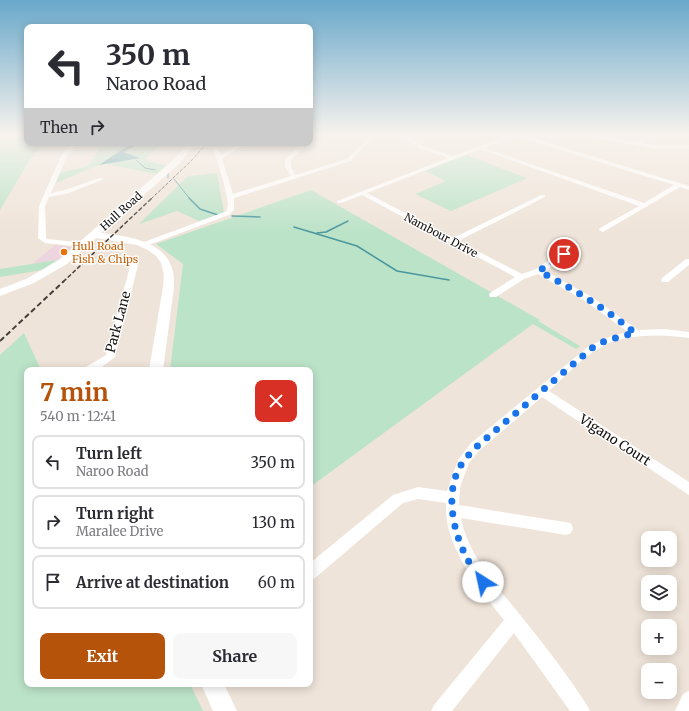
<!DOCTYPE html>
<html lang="en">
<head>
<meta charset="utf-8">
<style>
	body { margin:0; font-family:Merriweather,serif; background:#f7f7f7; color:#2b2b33; height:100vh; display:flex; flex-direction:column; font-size:15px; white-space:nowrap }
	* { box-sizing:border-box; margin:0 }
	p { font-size:13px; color:#7c7c81 }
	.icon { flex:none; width:22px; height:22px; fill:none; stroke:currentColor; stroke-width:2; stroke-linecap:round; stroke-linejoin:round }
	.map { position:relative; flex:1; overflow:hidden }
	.side { position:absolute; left:24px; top:367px; width:289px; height:320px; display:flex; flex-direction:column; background:#fff; border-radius:8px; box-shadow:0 2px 10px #0003 }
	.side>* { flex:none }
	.guide { position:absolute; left:24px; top:24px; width:289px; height:122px; border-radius:8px; box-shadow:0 2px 10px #0003; background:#fff; color:#2b2b33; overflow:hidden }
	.tools { position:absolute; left:641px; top:531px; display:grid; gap:8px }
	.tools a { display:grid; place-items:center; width:36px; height:36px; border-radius:8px; background:#fff; box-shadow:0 2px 10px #0003; font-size:20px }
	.pin { position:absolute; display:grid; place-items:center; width:34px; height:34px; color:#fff; margin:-17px; border:2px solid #fff; border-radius:50%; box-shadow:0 1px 4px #0007 }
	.me { position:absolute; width:44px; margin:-22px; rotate:325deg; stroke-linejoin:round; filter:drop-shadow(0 0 3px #0008) }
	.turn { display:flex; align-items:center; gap:14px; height:84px; padding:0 16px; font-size:18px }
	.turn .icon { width:52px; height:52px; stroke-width:2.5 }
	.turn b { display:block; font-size:28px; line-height:34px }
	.then { display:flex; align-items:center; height:38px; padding:0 16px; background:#0003; gap:8px; font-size:15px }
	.round { display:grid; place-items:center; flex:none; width:42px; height:42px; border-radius:8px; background:#f7f7f7 }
	.summary { display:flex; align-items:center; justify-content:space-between; height:68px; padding:0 16px }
	h1 { font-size:24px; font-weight:700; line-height:30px; color:#b45309 }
	.button { display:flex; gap:8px; margin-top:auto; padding:8px 16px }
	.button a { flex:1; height:46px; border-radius:8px; background:#b45309; color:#fff; font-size:16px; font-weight:700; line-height:46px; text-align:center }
	.button a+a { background:#f7f7f7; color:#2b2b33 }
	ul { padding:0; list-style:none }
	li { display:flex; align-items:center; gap:12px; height:54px; margin:0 8px 6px; padding:0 8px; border:2px solid #e1e1e2; border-radius:8px }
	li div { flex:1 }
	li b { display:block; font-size:15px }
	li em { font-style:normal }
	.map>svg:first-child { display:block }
	.commercial { fill:#edd5e0 }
	.green { fill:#bbe3c8 }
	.water { fill:#4a979e }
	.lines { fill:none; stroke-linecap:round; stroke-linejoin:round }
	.stream-far1 { stroke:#4a979e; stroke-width:1 }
	.stream { stroke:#4a979e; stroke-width:1.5 }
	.minor { fill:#fff; fill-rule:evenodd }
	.major { fill:#fff; fill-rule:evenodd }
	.rail-far2 { stroke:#453f3b; stroke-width:1; stroke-dasharray:3.5 1.5; stroke-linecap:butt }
	.rail-far1 { stroke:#453f3b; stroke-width:1.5; stroke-dasharray:4.5 2; stroke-linecap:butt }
	.rail { stroke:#453f3b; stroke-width:2; stroke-dasharray:5.5 3; stroke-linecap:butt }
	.route { stroke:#1a73e8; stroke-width:7; stroke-dasharray:0 12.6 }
	.food-dot { fill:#e8710a; stroke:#fff; stroke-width:1.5 }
	.labels { text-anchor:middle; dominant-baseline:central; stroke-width:3; stroke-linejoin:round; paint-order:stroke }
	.far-street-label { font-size:11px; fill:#15110e; stroke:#fff }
	.far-food-label { font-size:11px; fill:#c56008; stroke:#fff; text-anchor:start }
	.street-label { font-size:13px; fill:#15110e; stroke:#fff }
</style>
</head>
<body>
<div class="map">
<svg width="689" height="711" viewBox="0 0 689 711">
	<rect width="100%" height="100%" fill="#efe4d9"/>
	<path class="commercial" d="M55 245 72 247 57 260 32 264Z"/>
	<g class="green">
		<path d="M1 134H27V143H45L30 159 0 210V135Z"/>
		<path d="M103 143H159L157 148 147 157 148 161 166 166 156 174 106 164 93 167 56 183 60 173 88 166Z"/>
		<path d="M467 155 527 178 451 211 415 194 446 181 425 171Z"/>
		<path d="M217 173 224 213 199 221 177 211 139 224 188 176Z"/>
		<path d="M311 190 540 320 538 321 580 346 576 349 533 324 310 487V370H170L183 264 156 244Z"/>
		<path d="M57 260 42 270 0 277V269Z"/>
		<path d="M24 333 41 370H27V684H190L203 711H0V355Z"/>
	</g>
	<path class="water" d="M132 143H141L123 152 140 158 99 165Z"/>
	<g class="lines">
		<g class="stream-far1">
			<path d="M136 160 145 168 155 170"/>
			<path d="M168 173V178"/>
			<path d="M174 179 190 199"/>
		</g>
		<g class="stream">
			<path d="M189 198 200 209 218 215"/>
			<path d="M232 216 260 217"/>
			<path d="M294 227 357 246 397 271 449 280"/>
			<path d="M317 233 326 232 348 221"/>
		</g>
		<g class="minor">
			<path d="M312 134H317L310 140V136Z"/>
			<path d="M372 134H376L351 161 234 198V210L229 215 146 246H143L139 244 227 211 228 203 225 188 214 150H218L221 155 240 143H246L222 159 233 194 291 176 285 167V160L302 143H308L291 160V167L295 175 347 159Z"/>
			<path d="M398 134H403L423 146 453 156 511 134H519L689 186V190L680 187 603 232 599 230 600 228 639 206 480 149 367 193 453 238 541 195H545V197L458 241 522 274 536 269 573 244H579V248L545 271 592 297 638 330 664 329 689 332V338C659 334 623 333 596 350 580 360 563 378 549 391L689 482V495L542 397 479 451 469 463 460 487 459 505 571 523 573 528 571 533 566 535 461 518C469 559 500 589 525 621 547 648 568 676 587 705L590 711H570L514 633 452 711H431L434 705 504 620C479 589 443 545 446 503L418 499 403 503 315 578 310 580V563L393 495 418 487 447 491 458 460 471 443 589 346 612 336 628 332 585 301 538 274 524 279 496 297H490L489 295 490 293 515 277 362 195 341 203H337V201L448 158 419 148ZM515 136 674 185 644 203 485 148Z"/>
			<path d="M579 134H587L638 143V141L655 134H660L641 143 655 145H689V149H655L581 135Z"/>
			<path d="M71 143H77L67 156 51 193 65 190 99 178 104 179 69 193 49 197 45 206 46 237 47 239 86 243 87 245 83 247 45 243 38 238 39 206 61 156Z"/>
			<path d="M686 259H689V265L668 282H662L661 280 662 278Z"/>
			<path d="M131 263H134L138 265 115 357 98 370H85L86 367 106 355Z"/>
			<path d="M689 691V711H675L683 694Z"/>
		</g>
		<g class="major">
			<path d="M188 143H195L180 163 101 233C135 237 177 243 174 287L163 370H149L163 287 164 275 161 263 156 256 148 250 137 245 96 238 67 264 34 283 0 296V289L26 279 59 260 174 159Z"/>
			<path d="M201 684H224L237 711H213Z"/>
		</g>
		<path class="rail-far2" d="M151 199 191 161 207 143"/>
		<path class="rail-far1" d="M63 282 152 198"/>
		<path class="rail" d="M0 341 64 281"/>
	</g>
	<linearGradient id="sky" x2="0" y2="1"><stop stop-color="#69a8ca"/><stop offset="0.58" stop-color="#f8f3ee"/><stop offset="1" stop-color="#f8f3ee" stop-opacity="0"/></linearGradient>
	<rect width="689" height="233" fill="url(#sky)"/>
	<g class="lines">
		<path class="route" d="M483 582C479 575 473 569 469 562 453 534 443 490 463 462 467 457 471 452 475 448L592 348 607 340 635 333C603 307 575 290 539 271L564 254"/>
	</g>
	<circle class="food-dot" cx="64" cy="252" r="4"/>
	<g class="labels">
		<g class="far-street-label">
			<text transform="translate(121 211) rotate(-42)">Hull Road</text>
			<text transform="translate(441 235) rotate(28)">Nambour Drive</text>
		</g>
		<g class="far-food-label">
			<text x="72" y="246">Hull Road<tspan x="72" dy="13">Fish &amp; Chips</tspan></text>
		</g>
		<g class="street-label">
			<text transform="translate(118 322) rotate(-75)">Park Lane</text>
			<text transform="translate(615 440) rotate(33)">Vigano Court</text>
		</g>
	</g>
</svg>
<div class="tools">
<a><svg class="icon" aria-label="sound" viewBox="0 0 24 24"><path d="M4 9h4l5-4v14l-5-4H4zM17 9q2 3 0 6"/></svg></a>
<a><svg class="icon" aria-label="layers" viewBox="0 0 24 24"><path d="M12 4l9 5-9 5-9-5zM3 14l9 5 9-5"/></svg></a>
<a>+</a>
<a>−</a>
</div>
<div class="pin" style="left:564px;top:254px;background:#d93025"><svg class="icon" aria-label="arrive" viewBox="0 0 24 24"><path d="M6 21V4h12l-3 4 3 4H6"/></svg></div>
<svg class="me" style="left:483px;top:582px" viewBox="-20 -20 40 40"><circle r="19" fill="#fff"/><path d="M0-13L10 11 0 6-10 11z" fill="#1a73e8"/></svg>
<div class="guide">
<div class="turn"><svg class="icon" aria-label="left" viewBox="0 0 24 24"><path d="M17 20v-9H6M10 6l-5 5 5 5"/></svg><div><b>350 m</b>Naroo Road</div></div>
<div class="then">Then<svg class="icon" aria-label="right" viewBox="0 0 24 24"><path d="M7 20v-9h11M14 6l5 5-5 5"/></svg></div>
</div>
<section class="side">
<div class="summary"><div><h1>7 min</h1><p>540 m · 12:41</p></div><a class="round" style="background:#d93025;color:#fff"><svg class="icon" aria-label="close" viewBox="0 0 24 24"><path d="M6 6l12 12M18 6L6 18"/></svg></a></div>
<ul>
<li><svg class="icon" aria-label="left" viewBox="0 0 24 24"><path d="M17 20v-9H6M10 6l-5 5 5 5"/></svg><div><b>Turn left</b><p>Naroo Road</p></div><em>350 m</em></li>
<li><svg class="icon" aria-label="right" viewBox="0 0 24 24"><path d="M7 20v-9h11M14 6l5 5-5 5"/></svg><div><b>Turn right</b><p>Maralee Drive</p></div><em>130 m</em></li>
<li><svg class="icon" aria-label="arrive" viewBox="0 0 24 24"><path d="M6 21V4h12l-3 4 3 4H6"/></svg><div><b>Arrive at destination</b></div><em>60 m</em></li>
</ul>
<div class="button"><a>Exit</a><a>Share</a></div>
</section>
</div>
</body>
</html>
